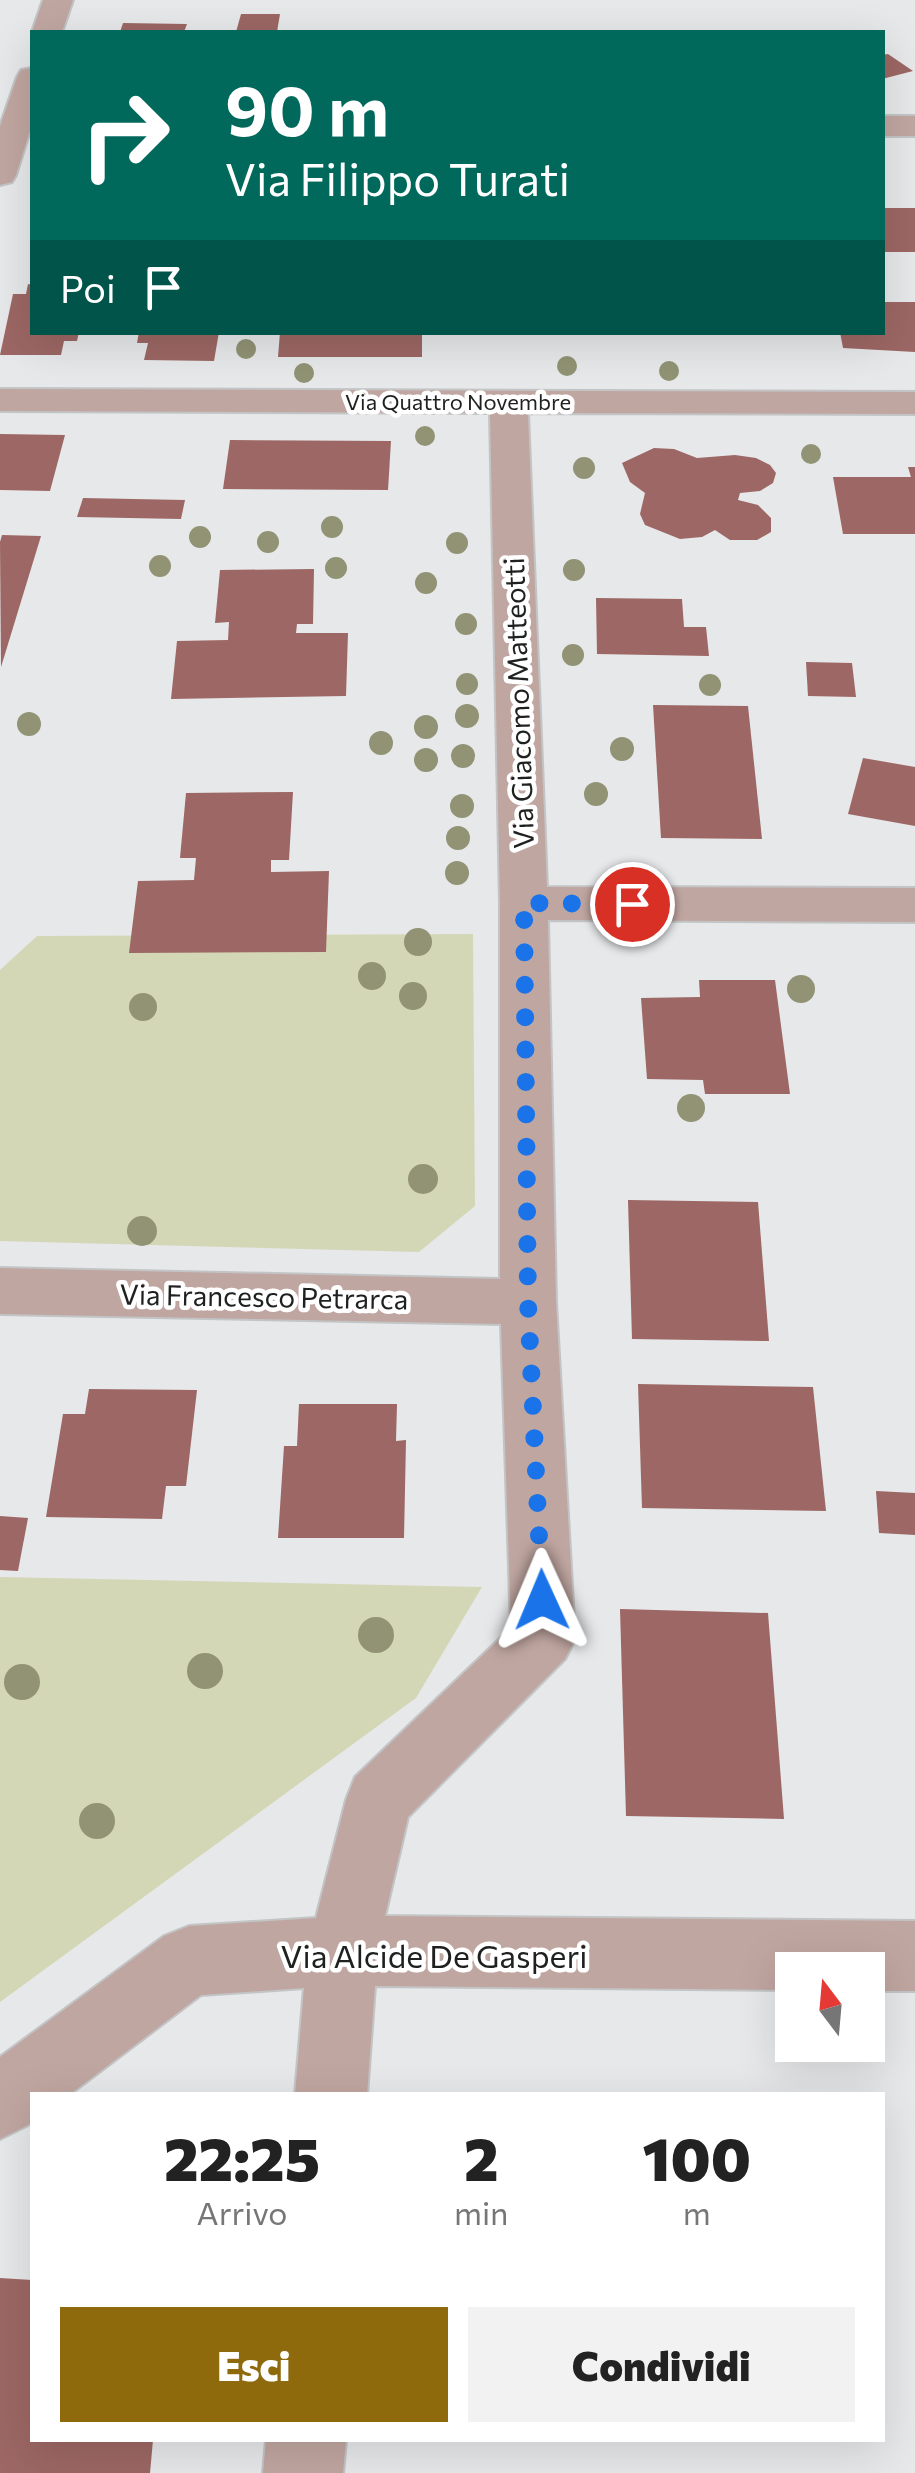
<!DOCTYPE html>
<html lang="it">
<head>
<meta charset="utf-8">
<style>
	body { margin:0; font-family:Commissioner,sans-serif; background:#f2f2f2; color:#222; height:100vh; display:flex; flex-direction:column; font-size:38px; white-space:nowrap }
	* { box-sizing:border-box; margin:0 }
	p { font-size:32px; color:#767676 }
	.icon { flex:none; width:55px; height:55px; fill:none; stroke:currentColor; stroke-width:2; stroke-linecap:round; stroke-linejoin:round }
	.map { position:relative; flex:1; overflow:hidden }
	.drawer { position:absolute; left:30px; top:2092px; width:855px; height:350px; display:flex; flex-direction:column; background:#fff; border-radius:0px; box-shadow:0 10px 40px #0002 }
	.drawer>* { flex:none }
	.banner { position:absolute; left:30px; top:30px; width:855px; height:305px; border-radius:0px; box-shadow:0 10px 40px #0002; background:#00695c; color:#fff; overflow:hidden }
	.needle { width:65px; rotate:344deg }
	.tools { position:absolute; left:775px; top:1952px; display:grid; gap:20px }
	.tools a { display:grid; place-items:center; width:110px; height:110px; border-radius:0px; background:#fff; box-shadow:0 10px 40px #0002; font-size:50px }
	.pin { position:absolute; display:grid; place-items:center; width:85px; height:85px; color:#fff; margin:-42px; border:5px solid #fff; border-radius:50%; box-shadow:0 2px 10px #0007 }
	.me { position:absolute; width:110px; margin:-55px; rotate:359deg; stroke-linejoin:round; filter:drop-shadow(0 0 8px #0008) }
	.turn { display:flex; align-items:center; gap:35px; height:210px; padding:0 30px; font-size:45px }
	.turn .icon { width:130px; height:130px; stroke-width:2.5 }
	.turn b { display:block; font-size:70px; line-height:85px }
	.then { display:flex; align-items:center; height:95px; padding:0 30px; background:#0003; gap:20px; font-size:38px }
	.eta { display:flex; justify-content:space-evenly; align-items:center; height:170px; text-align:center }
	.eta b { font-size:60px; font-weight:800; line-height:70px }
	.primary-button { display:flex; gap:20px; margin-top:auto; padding:20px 30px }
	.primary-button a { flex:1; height:115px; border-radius:0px; background:#8e6a0d; color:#fff; font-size:40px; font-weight:800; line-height:115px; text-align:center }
	.primary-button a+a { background:#f2f2f2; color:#222 }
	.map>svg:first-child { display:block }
	.green { fill:#d4d7b6 }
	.building { fill:#9c6764 }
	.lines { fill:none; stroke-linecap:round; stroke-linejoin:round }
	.minor-casing { stroke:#c3c4c6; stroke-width:4 }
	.minor { fill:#c0a6a1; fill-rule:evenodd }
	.tree { fill:#919374 }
	.route { stroke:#1a73e8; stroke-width:18; stroke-dasharray:0 32.4 }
	.labels { text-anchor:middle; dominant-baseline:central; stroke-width:9; stroke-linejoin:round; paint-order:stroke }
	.far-street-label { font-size:22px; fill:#1f2020; stroke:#fff }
	.street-label { font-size:28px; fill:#1f2020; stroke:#fff }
	.near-street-label { font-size:32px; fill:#1f2020; stroke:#fff }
</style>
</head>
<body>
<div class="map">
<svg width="915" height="2473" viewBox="0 0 915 2473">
	<rect width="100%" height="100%" fill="#e7e8ea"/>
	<g class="green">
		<path d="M473 934 475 1206 419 1252 0 1241V970L37 936Z"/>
		<path d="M0 1577 482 1587 416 1698 0 2002Z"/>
	</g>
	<g class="building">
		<path d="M241 14H280L277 32H236Z"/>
		<path d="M123 23 187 24 184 32H120Z"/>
		<path d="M888 54 913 71 882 79V55Z"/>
		<rect x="882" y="208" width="33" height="44"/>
		<path d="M28 284 32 285V332H79L77 341H64L61 355H0L13 294H26Z"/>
		<path d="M882 302H915V352L843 348 840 332H882Z"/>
		<path d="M139 332H219L214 361 144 360 148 343H137Z"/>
		<path d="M280 332H422V357H278Z"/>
		<path d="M0 434 65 435 50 491 0 490Z"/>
		<path d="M230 440 391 441 388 490 223 489Z"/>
		<path d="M654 448 674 449 697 458 735 455 756 458 770 465 776 473 773 483 760 491 740 493 738 500 758 505 771 518V532L757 540H730L715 530 702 537 680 539 645 525 640 514 645 493 630 482 622 463Z"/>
		<path d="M908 467H915V534H843L833 477H911Z"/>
		<path d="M83 498 185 500 181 519 77 517Z"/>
		<path d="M2 535 41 536 1 667 0 542Z"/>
		<path d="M314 569 313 624H297L296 633H348L346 696 171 699 177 641 228 640 229 622 215 623 220 570Z"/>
		<path d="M596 598 682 599 684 627H706L709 656 597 654Z"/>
		<path d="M806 662 852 663 856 697 808 696Z"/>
		<path d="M653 705 748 706 762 839 661 838Z"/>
		<path d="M863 758 915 767V826L848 814Z"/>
		<path d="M293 792 289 860H271V872L329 871 326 952 129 953 138 881 194 880 196 858H180L186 793Z"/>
		<path d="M699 980H775L790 1094H705L703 1080 647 1079 641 998 700 997Z"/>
		<path d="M628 1200 758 1202 769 1341 632 1339Z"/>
		<path d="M638 1384 813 1387 826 1511 642 1508Z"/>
		<path d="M89 1389 197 1390 186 1486H166L162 1519 46 1517 63 1414H85Z"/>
		<path d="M299 1404H397L396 1441 406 1440 404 1538H278L284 1446H297Z"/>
		<path d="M876 1491 915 1493V1535L879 1533Z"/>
		<path d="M0 1516 28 1518 18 1571 0 1570Z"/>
		<path d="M620 1609 768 1613 784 1819 626 1816Z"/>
		<path d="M0 2278 32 2280V2440H153L150 2473H0Z"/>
	</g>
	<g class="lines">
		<g class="minor-casing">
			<g id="minor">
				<path d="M43 0H73L62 32H32Z"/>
				<path d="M32 68V124L16 175 12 182 0 185V126L17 77 21 70Z"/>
				<rect x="882" y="116" width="33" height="20"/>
				<path d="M0 389 915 392V414L528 413 547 887 915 888V922L548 920 556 1302 575 1639 565 1659 408 1817 385 1916 915 1921V1991H868V1970H792V1990L375 1986 367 2095H295L304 1988 201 1995 69 2095H32V2123L0 2139V2057L164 1936 189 1926 316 1918 346 1800 355 1777 511 1628 501 1324 0 1314V1268L500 1279V903L490 413 0 411Z"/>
				<path d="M266 2440H346L343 2473H263Z"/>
			</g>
		</g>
		<use href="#minor" class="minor"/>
	</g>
	<g class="tree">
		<circle cx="246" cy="349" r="10"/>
		<circle cx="567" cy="366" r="10"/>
		<circle cx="669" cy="371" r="10"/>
		<circle cx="304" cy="373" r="10"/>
		<circle cx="425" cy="436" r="10"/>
		<circle cx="811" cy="454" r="10"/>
		<circle cx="584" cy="468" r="11"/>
		<circle cx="332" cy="527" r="11"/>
		<circle cx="200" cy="537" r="11"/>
		<circle cx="268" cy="542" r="11"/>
		<circle cx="457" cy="543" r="11"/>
		<circle cx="160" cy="566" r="11"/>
		<circle cx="336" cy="568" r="11"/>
		<circle cx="574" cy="570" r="11"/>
		<circle cx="426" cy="583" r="11"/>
		<circle cx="466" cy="624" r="11"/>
		<circle cx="573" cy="655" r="11"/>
		<circle cx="467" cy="684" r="11"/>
		<circle cx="710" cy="685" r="11"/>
		<circle cx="467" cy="716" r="12"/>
		<circle cx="29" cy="724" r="12"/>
		<circle cx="426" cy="727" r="12"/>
		<circle cx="381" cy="743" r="12"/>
		<circle cx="622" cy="749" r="12"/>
		<circle cx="463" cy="756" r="12"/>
		<circle cx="426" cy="760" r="12"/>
		<circle cx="596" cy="794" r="12"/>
		<circle cx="462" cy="806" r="12"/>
		<circle cx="458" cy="838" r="12"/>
		<circle cx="457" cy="873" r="12"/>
		<circle cx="418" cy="942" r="14"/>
		<circle cx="372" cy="976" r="14"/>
		<circle cx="801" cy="989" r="14"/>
		<circle cx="413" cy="996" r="14"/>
		<circle cx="143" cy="1007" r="14"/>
		<circle cx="691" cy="1108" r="14"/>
		<circle cx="423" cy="1179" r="15"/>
		<circle cx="142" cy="1231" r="15"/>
		<circle cx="376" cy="1635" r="18"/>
		<circle cx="205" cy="1671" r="18"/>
		<circle cx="22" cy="1682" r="18"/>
		<circle cx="97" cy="1821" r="18"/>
	</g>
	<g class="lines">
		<path class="route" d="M542 1600 528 1302 524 903 632 904"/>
	</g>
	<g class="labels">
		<g class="far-street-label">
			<text x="458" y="401">Via Quattro Novembre</text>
		</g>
		<g class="street-label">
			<text transform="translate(518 703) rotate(-92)">Via Giacomo Matteotti</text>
			<text transform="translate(264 1296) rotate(1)">Via Francesco Petrarca</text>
		</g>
		<g class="near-street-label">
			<text x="434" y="1955">Via Alcide De Gasperi</text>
		</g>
	</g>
</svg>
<div class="tools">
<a><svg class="needle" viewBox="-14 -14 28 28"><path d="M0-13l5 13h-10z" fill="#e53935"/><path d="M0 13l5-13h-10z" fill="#767676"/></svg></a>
</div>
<div class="pin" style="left:632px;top:904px;background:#d93025"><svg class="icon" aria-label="arrive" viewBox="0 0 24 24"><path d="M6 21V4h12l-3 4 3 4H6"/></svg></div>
<svg class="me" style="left:542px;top:1600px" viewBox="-20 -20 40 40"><path d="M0-17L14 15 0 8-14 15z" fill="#1a73e8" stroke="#fff" stroke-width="4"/></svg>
<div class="banner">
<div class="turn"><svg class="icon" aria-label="right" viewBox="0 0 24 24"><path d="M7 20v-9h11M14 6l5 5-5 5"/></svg><div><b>90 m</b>Via Filippo Turati</div></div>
<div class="then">Poi<svg class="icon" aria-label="arrive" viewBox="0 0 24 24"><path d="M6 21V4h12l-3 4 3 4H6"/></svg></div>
</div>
<section class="drawer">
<div class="eta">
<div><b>22:25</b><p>Arrivo</p></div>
<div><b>2</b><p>min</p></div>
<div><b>100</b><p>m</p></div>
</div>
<div class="primary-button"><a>Esci</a><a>Condividi</a></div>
</section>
</div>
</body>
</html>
